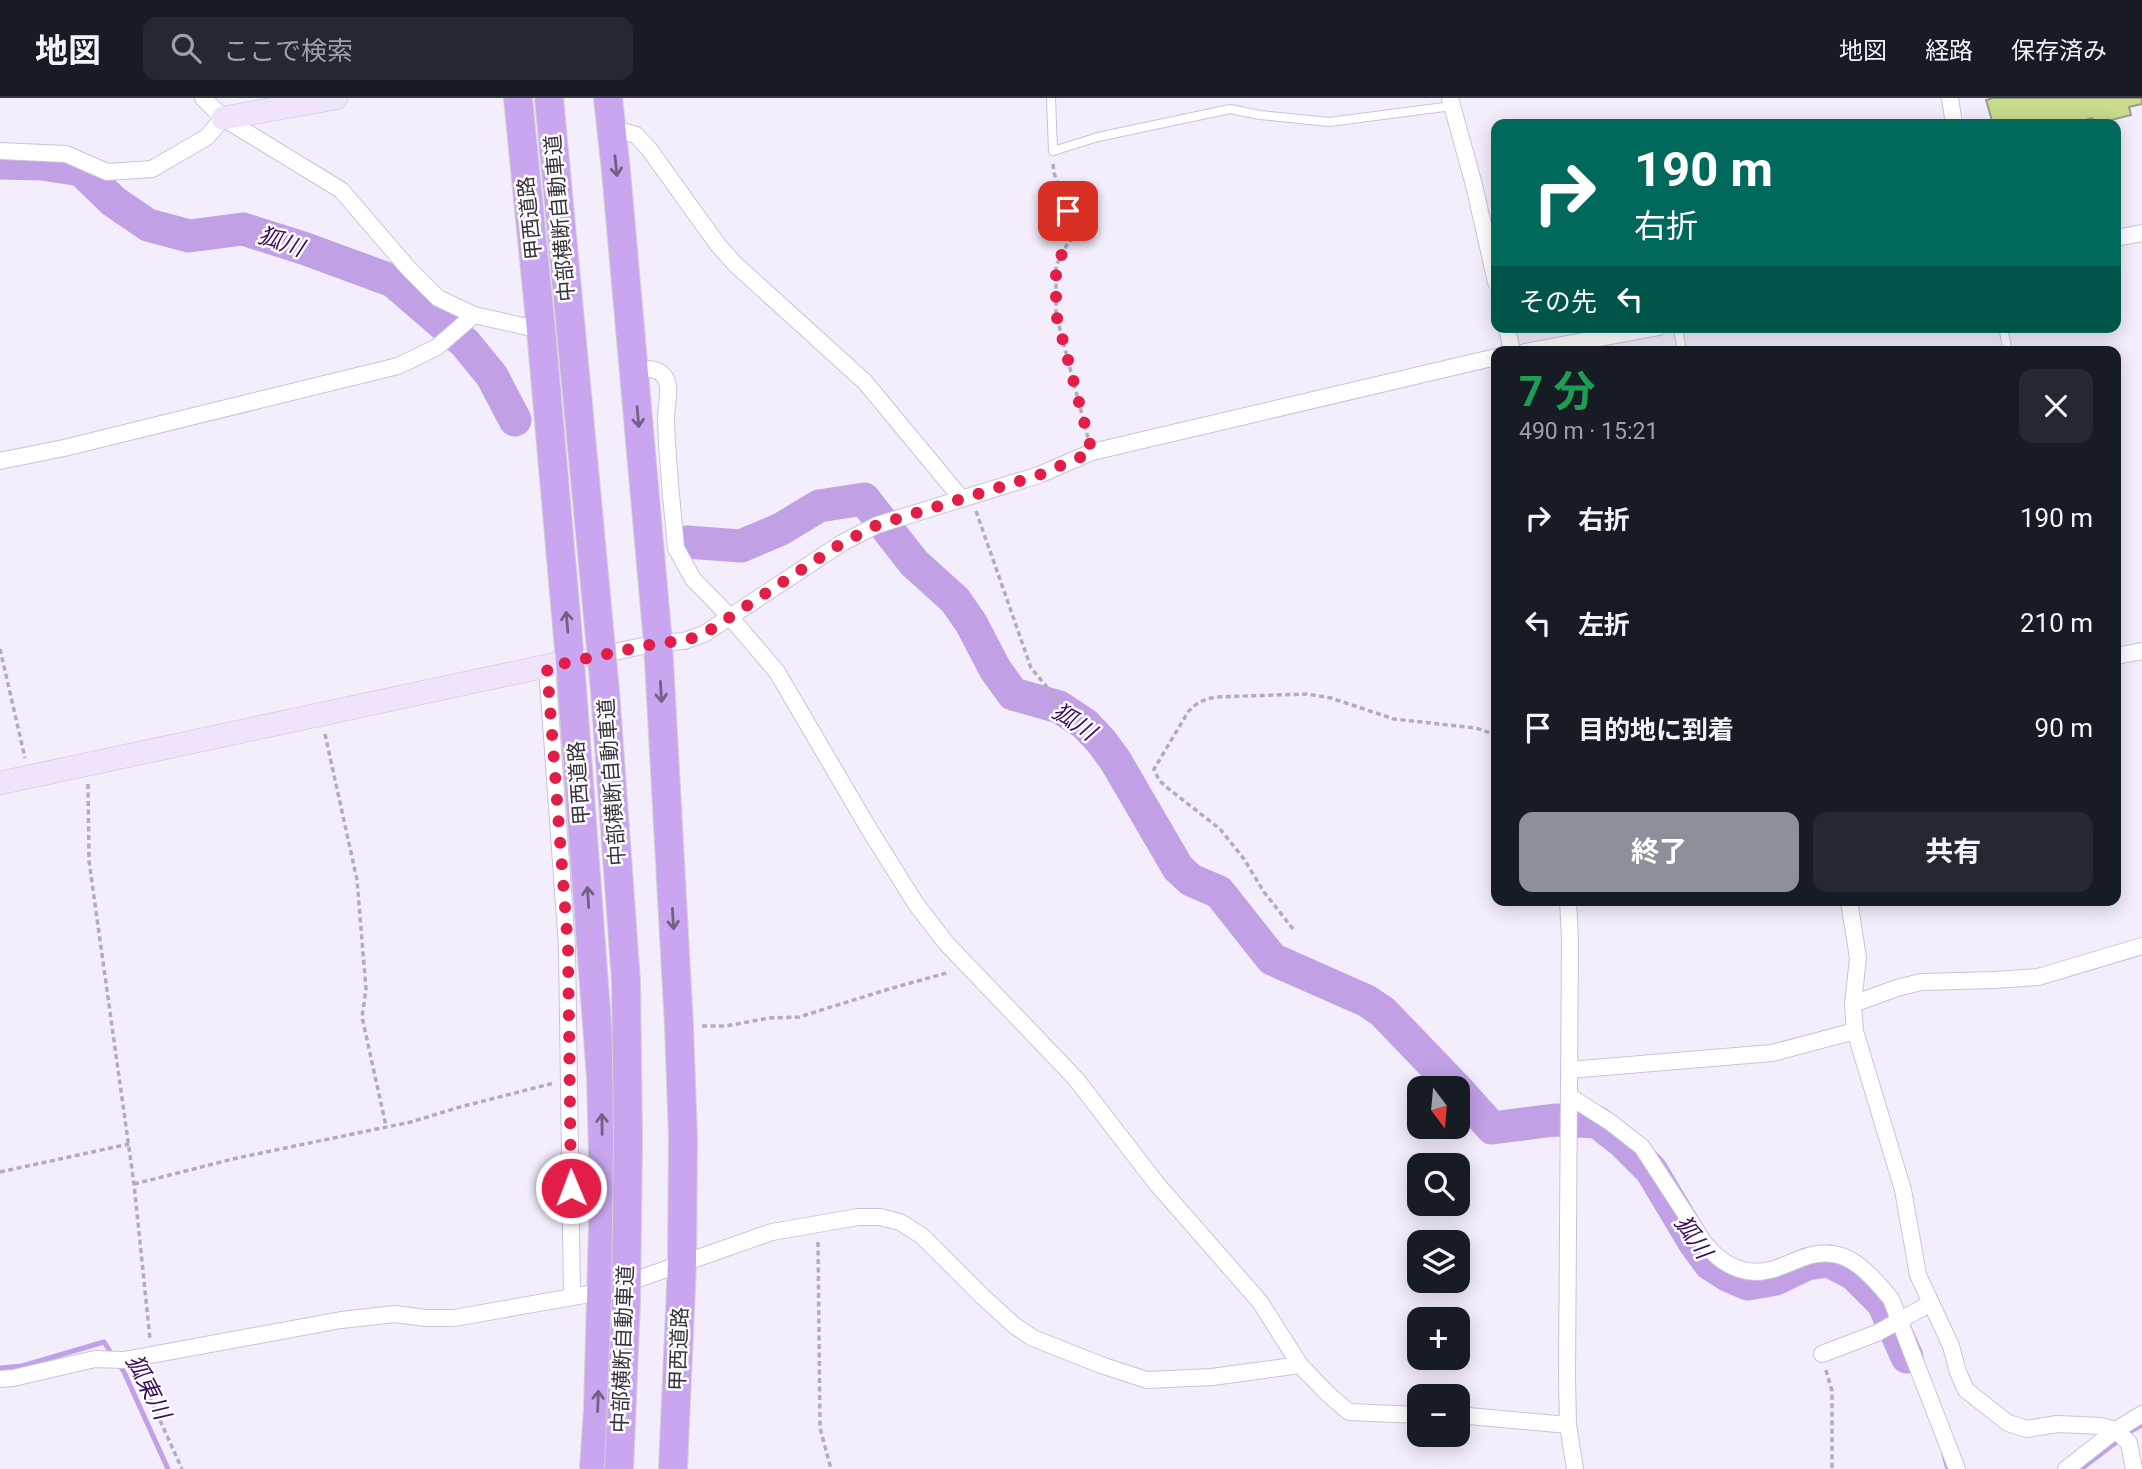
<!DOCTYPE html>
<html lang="ja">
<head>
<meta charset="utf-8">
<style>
	body { margin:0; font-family:Roboto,"Noto Sans JP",sans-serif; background:#242831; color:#f1f3f6; height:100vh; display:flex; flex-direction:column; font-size:26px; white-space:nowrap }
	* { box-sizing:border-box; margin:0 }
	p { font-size:23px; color:#9ea1a6 }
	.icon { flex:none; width:38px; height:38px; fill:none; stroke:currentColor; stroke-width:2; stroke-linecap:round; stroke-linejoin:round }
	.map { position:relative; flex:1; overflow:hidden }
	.details { position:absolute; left:1491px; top:248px; width:630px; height:560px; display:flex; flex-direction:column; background:#171b24; border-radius:14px; box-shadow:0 4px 18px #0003 }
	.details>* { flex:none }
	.top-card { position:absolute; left:1491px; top:21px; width:630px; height:214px; border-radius:14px; box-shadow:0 4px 18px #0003; background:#00695c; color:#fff; overflow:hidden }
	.needle { width:46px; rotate:164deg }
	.tools { position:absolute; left:1407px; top:978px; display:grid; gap:14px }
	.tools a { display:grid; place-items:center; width:63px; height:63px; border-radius:14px; background:#171b24; box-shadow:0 4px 18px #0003; font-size:35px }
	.pin { position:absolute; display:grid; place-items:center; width:60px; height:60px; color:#fff; margin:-30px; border-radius:14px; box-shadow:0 4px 10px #0006 }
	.me { position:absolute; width:77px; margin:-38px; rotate:359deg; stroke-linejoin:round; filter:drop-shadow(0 0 5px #0008) }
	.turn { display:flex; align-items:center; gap:24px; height:147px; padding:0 28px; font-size:32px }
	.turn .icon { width:91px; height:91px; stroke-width:2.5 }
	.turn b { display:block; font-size:49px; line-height:60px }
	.then { display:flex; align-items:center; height:66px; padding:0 28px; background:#0003; gap:14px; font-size:26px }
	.round { display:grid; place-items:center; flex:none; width:74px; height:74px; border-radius:14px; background:#242831 }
	.overview { display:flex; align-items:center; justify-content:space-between; height:119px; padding:0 28px }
	h1 { font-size:42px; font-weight:700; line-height:52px; color:#1e9e55 }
	.cta { display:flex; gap:14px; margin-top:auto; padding:14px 28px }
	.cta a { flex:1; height:80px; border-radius:14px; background:#8c9099; color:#fff; font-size:28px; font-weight:700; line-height:80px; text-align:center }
	.cta a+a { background:#242831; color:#f1f3f6 }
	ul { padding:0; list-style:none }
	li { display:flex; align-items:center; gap:21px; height:105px; padding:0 28px }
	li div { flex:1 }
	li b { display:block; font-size:26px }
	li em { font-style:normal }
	header { display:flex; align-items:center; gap:42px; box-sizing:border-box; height:98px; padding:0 35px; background:#171b24; border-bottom:2px solid #363941 }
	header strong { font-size:33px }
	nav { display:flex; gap:38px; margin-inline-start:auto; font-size:24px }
	.search { width:490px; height:63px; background:#242831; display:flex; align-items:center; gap:18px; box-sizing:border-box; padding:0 24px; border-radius:14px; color:#9ea1a6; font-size:26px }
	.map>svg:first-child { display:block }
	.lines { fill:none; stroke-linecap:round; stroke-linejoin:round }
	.stream { stroke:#c1a0e5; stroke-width:5 }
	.river { stroke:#c1a0e5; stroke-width:33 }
	.building { fill:#c8db8e; stroke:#989f86; stroke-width:2 }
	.lane-casing { stroke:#cdc2db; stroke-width:10 }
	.street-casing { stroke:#cdc2db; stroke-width:18 }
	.secondary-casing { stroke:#cdc2db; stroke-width:24 }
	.highway-casing { stroke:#d3d2d4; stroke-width:30 }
	.path { stroke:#b3adba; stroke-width:3.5; stroke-dasharray:5 3.5; stroke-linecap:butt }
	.lane { stroke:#fff; stroke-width:8 }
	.street { stroke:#fff; stroke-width:16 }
	.secondary { stroke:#efe4fa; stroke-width:23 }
	.highway { stroke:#c9a6ef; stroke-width:28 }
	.highway-bridge-casing { stroke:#d3d2d4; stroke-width:30; stroke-linecap:butt }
	.highway-bridge { stroke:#c9a6ef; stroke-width:28 }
	.oneway { stroke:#716184 }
	.route { stroke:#e11d48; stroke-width:12; stroke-dasharray:0 21.6 }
	.labels { text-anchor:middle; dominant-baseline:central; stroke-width:5; stroke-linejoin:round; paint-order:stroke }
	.street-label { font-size:21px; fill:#37333c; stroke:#fdfdfd }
	.water-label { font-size:23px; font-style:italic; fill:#3a0b5c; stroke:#fdfdfd }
</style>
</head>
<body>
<header>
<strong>地図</strong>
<div class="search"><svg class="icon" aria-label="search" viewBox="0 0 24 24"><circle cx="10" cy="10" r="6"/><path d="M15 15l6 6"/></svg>ここで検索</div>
<nav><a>地図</a><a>経路</a><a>保存済み</a></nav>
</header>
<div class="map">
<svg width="2142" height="1371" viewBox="0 0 2142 1371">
	<rect width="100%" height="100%" fill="#f3edfc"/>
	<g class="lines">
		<g class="stream">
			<path d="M119 1266 124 1274 168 1371"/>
			<path d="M0 1270 22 1268 104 1244 113 1258"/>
			<path d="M1944 1357 1948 1371"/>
			<path d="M2081 1371 2131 1333 2142 1327"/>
		</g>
		<g class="river">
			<path d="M0 65 42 66 81 72 113 103 148 127 189 138 243 131 303 150 393 183 465 245 492 278 515 322"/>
			<path d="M687 444 741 448 781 431 819 408 864 401 914 465 955 502 971 525 995 571 1013 596 1059 609 1085 626 1101 643 1115 662 1178 770 1191 782 1219 794 1272 861 1367 903 1383 914 1456 990"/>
			<path d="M1458 992 1492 1030 1555 1022 1597 1024 1623 1044 1651 1072 1694 1144 1710 1166 1727 1177 1748 1186 1776 1181 1807 1166 1829 1163 1854 1176 1883 1205 1907 1259"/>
		</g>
	</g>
	<path class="building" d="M1993 0H2142V6L2129 9 2131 17 2095 26 2092 20 2071 26H1993L1986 2Z"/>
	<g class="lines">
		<g class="lane-casing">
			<g id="lane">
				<path d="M1051 0 1053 53 1098 39 1230 11 1260 17 1329 24 1452 8"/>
				<path d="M1678 229 1682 254"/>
				<path d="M2003 229 2008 254"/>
			</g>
		</g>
		<g class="street-casing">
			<g id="street">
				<path d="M203 0 223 20 341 92 408 170 438 200 474 217 541 232"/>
				<path d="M1450 0 1474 87 1496 184"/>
				<path d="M1950 0 1954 26"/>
				<path d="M611 30 636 37 649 51 718 147 735 166 865 284 961 400"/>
				<path d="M0 53 66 56 107 74 152 71 207 39 223 20"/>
				<path d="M2116 140 2142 135"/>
				<path d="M1507 229 1512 254"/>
				<path d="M1525 254 1659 229"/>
				<path d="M634 271C644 271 657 269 664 278 672 287 666 308 666 320 667 363 672 406 676 450L693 481 731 520 777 574 869 731 916 806 946 845 1076 981 1156 1085 1260 1204 1300 1267 1329 1297 1349 1314 1419 1317"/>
				<path d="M0 363 64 350 398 268 437 249 474 217"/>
				<path d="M2116 558 2142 553"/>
				<path d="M570 563 658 545 684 543 704 536 842 445 877 427 1039 377 1092 354 1496 259"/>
				<path d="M547 569 567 849 572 1199"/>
				<path d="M1568 803 1570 841 1567 1278 1568 1327 1575 1371"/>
				<path d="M1849 803 1858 860 1853 906 1855 933 1903 1092 1918 1177 1951 1248 1958 1274 1966 1292 2008 1325 2027 1331 2057 1326 2101 1328 2116 1332 2129 1345 2134 1371"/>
				<path d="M1853 906 1897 890 1921 884 1994 882 2038 879 2142 848"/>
				<path d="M1569 972 1772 955 1855 933"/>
				<path d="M1569 998 1610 1024 1642 1049 1705 1146C1722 1166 1743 1179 1770 1172 1792 1167 1806 1153 1832 1156 1856 1158 1877 1184 1891 1201L1957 1371"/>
				<path d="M1822 1256 1877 1235 1931 1205"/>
				<path d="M0 1281 13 1280 95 1261 124 1262 341 1222 395 1216 426 1220H454L601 1194 772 1134 858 1119H880L900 1124 922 1138 982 1198 1015 1228 1033 1240 1101 1267 1147 1282 1212 1279 1300 1267"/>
				<path d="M1458 1317 1568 1327"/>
				<path d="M2066 1371 2116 1332 2142 1316"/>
			</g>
		</g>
		<g class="secondary-casing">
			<g id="secondary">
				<path d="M223 20 336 0"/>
				<path d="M0 685 570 563"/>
			</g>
		</g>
		<g class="highway-casing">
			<g id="highway">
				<path d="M518 0 541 232 570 563 601 980 604 1092 598 1312 594 1371"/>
				<path d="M608 0 616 73 658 545 679 928 683 1039 682 1166 673 1371"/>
			</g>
		</g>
		<g class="path">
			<path d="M1053 66 1054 75 1074 133 1056 168V216L1088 340"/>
			<path d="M976 413 1031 570 1058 602"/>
			<path d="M0 551 25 660"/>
			<path d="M325 636 357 782 366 891 362 919 386 1028"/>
			<path d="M88 686 89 763 134 1086 150 1241"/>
			<path d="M1293 831 1264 794 1244 761 1220 731 1165 688 1159 682 1154 671 1188 614C1196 605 1204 601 1216 599L1307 596 1331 600 1394 621 1476 630 1496 637"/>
			<path d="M702 928H726L769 920 799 919 889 891 950 874"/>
			<path d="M0 1074 129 1046"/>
			<path d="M134 1086 237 1060 411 1024 460 1009 554 985"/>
			<path d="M818 1144 820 1330 831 1371"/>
			<path d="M1826 1272 1832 1293V1371"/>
			<path d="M139 1276 182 1371"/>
		</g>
		<use href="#lane" class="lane"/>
		<use href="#street" class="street"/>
		<use href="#secondary" class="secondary"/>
		<use href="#highway" class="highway"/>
		<g class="highway-bridge-casing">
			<path id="highway-bridge" d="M549 0 605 593 626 883 628 1041 626 1204 619 1371"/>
		</g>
		<use href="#highway-bridge" class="highway-bridge"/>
	</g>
	<defs><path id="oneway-shaft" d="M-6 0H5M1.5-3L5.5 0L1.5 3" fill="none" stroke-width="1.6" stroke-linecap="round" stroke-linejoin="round" transform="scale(1.75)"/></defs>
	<g class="oneway">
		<use href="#oneway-shaft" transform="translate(616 68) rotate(84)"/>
		<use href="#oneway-shaft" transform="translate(638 319) rotate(85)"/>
		<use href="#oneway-shaft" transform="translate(567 524) rotate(-95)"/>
		<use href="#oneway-shaft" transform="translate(661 594) rotate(87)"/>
		<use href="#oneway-shaft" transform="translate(588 799) rotate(-94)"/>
		<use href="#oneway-shaft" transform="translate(673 821) rotate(87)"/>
		<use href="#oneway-shaft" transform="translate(602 1026) rotate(-91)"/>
		<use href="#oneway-shaft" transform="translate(598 1303) rotate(-88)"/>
	</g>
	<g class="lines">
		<path class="route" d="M571 1090 568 849 547 569 658 545 684 543 704 536 842 445 877 427 1039 377 1092 354 1056 216V168L1074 132 1068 113"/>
	</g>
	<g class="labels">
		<g class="street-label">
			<text transform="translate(530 120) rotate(-96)">甲西道路</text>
			<text transform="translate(560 120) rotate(-95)">中部横断自動車道</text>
			<text transform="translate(612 684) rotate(-94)">中部横断自動車道</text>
			<text transform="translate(579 685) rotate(-94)">甲西道路</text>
			<text transform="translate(623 1251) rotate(-88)">中部横断自動車道</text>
			<text transform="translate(679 1251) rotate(-88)">甲西道路</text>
		</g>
		<g class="water-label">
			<text transform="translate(281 144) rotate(19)">狐川</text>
			<text transform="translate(1074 624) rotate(34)">狐川</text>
			<text transform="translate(1693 1139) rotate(56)">狐川</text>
			<text transform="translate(148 1289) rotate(63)">狐東川</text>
		</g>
	</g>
</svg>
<div class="tools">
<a><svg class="needle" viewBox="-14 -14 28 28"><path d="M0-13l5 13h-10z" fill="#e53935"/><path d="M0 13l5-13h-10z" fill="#9ea1a6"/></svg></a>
<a><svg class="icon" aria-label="search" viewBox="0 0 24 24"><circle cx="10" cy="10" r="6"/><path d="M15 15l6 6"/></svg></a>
<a><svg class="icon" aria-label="layers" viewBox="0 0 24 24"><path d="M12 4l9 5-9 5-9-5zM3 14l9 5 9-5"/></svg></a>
<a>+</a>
<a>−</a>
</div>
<div class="pin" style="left:1068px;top:113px;background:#d93025"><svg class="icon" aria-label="arrive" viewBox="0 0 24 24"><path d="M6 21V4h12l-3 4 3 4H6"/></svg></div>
<svg class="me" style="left:571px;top:1090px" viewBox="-20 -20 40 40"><circle r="17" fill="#e11d48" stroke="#fff" stroke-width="3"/><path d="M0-11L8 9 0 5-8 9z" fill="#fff"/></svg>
<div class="top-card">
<div class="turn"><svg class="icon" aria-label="right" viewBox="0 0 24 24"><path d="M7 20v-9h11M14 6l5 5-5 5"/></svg><div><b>190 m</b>右折</div></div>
<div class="then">その先<svg class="icon" aria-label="left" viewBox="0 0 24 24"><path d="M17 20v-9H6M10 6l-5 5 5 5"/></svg></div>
</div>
<section class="details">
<div class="overview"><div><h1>7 分</h1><p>490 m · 15:21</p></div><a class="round"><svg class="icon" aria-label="close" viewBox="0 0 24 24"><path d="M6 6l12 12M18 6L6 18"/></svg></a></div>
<ul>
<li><svg class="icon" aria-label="right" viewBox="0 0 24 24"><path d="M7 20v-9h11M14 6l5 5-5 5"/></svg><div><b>右折</b></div><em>190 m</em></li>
<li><svg class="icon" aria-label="left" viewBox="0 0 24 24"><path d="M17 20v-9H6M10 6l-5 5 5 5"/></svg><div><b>左折</b></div><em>210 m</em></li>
<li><svg class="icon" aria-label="arrive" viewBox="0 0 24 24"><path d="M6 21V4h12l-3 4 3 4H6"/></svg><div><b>目的地に到着</b></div><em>90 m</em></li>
</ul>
<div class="cta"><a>終了</a><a>共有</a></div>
</section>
</div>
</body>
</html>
